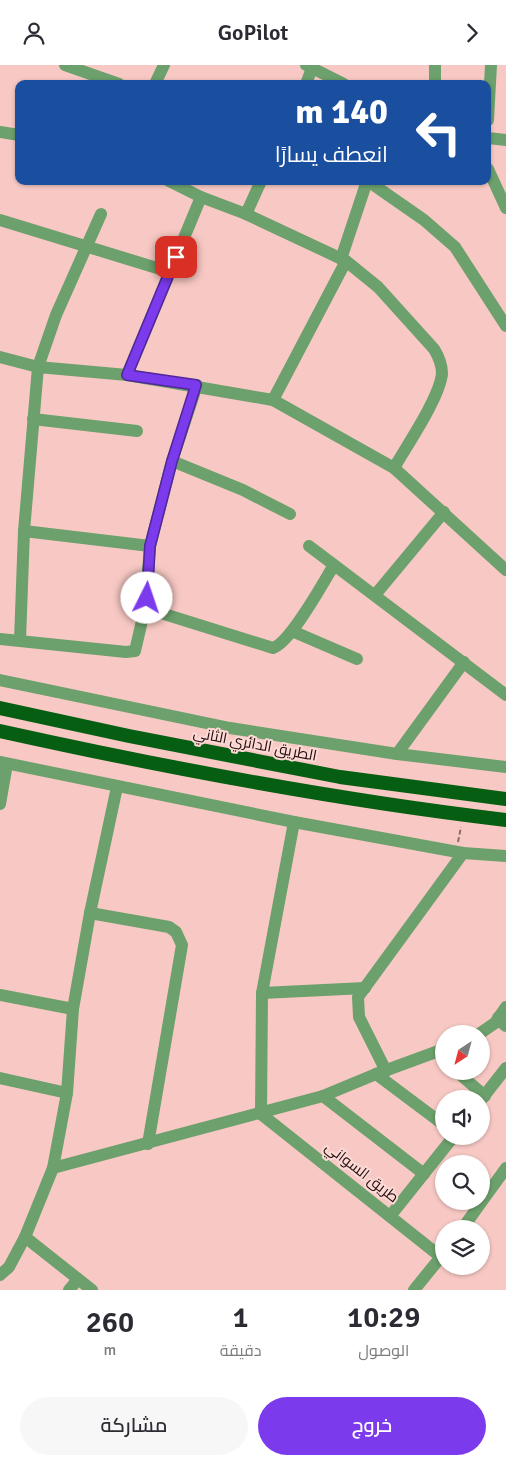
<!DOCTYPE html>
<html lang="ar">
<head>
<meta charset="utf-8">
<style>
	body { margin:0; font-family:Signika,Cairo,sans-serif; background:#f7f7f7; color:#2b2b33; direction:rtl; height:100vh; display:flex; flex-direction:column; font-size:19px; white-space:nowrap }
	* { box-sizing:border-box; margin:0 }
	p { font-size:16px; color:#7c7c81 }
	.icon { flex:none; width:28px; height:28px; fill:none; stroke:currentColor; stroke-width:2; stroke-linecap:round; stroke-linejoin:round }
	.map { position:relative; height:1225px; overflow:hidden; direction:ltr }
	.drawer { display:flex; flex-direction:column; background:#fff; flex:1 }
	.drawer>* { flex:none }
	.top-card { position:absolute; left:15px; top:15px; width:476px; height:105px; border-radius:10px; box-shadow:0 1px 4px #0004; direction:rtl; background:#1a4fa0; color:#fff; overflow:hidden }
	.needle { width:32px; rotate:216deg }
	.tools { position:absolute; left:435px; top:960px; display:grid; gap:10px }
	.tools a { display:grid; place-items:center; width:55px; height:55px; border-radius:50%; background:#fff; box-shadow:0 1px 4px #0004; font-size:25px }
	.pin { position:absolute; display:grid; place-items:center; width:42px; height:42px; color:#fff; margin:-21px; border-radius:10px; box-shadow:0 2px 8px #0006 }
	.me { position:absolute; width:55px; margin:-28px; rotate:4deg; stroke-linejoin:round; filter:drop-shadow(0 0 4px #0008) }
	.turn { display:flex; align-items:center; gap:18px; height:105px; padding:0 20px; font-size:22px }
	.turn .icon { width:65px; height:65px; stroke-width:2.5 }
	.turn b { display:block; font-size:35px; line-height:42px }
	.eta { display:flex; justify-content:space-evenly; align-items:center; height:85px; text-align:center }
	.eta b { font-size:30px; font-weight:600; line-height:35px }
	.cta { display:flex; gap:10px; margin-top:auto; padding:10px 20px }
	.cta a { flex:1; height:58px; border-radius:30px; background:#7c3aed; color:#fff; font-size:20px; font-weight:600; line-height:58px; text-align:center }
	.cta a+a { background:#f7f7f7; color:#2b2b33 }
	header { display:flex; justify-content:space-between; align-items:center; height:65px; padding:0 20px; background:#fff; font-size:22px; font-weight:600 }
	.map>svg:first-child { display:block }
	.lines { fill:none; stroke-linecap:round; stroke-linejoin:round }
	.path { stroke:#8d6c69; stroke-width:2; stroke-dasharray:5 2.5; stroke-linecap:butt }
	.minor { stroke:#6ca06c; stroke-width:12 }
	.tertiary { stroke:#6ca06c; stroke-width:14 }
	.trunk { stroke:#065e12; stroke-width:14 }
	.route-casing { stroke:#51269a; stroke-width:12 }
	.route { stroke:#7c3aed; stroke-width:9 }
	.labels { text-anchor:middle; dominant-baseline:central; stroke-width:4; stroke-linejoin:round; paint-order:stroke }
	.street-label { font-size:15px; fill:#1e0b0a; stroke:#fdd9d6 }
</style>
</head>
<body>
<header><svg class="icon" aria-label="forward" viewBox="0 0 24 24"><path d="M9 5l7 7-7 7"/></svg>GoPilot<svg class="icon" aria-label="person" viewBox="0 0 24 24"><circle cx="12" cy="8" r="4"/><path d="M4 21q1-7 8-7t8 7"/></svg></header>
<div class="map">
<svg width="506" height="1225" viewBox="0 0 506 1225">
	<rect width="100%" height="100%" fill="#f8c9c4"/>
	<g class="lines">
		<path class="path" d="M458 777 461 762"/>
		<g class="minor">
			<path d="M65 0 119 19"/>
			<path d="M306 0 344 19"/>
			<path d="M435 0V19"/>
			<path d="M155 19 164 0"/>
			<path d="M306 19 312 3"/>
			<path d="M488 55 491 0"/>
			<path d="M0 67 19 70"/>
			<path d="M488 73 506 75"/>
			<path d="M488 104 506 143"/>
			<path d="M169 116 201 132 246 149 346 196 378 222 434 284C439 292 442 300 442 309 439 334 407 380 394 403"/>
			<path d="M368 116 424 155 455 182 506 261"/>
			<path d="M246 149 261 116"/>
			<path d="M0 155 170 207"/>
			<path d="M341 194 367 116"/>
			<path d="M0 292 38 302 127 310 273 335 394 403 506 505"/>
			<path d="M127 310 201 132"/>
			<path d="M273 335 346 196"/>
			<path d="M33 354 137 366"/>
			<path d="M172 396 243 425 290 449"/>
			<path d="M24 466 150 481"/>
			<path d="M309 481 506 630"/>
			<path d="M375 530 444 447"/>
			<path d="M145 543 273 583C291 577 323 518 334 500"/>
			<path d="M292 566 357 594"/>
			<path d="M0 574 126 587 135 586 145 543 150 481 172 396 197 320"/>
			<path d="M20 575 24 466 38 302 56 250 101 149"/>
			<path d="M0 615 230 663 397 689 506 702"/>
			<path d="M397 689 464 597"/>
			<path d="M0 697 294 757 463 788 506 791"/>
			<path d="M0 739 7 699"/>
			<path d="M294 757 262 928 261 1049 441 1192"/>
			<path d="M90 848 169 862 176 867 182 880 148 1079"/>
			<path d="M262 928 365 923"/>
			<path d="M0 930 73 944"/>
			<path d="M479 969 495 958 506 942"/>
			<path d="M386 1006 359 952 358 932 463 788"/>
			<path d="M456 1006 485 1031"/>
			<path d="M376 1009 444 1060"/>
			<path d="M0 1013 67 1028"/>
			<path d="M323 1031 424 1109"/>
			<path d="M481 1035 506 1003"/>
			<path d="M53 1103 323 1031 376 1009 444 984"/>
			<path d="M391 1150 454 1071"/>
			<path d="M462 1164 506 1103"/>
			<path d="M25 1172 92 1225"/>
			<path d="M0 1210 9 1202 25 1172 53 1103 67 1028 73 944 90 848 117 722"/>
			<path d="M69 1225 78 1214"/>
			<path d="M414 1225 444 1188"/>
		</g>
		<path class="tertiary" d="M499 953 506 960"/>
		<g class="trunk">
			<path d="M0 643 129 671 340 712 506 734"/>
			<path d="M0 666C167 703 336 735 506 755"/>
		</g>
	</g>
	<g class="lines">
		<g class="route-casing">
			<path id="route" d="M147 533 150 481 172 396 196 320 127 310 176 192"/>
		</g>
		<use href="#route" class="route"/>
	</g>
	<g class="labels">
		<g class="street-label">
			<text transform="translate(255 679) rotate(11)">الطريق الدائري الثاني</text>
			<text transform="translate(362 1107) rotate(38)">طريق السواني</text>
		</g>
	</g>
</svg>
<div class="tools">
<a><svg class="needle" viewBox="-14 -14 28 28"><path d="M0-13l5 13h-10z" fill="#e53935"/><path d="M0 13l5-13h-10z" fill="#7c7c81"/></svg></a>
<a><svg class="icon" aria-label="sound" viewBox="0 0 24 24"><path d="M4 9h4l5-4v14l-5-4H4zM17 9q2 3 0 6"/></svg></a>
<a><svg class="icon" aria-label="search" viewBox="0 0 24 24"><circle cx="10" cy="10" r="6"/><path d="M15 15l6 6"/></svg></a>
<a><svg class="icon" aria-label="layers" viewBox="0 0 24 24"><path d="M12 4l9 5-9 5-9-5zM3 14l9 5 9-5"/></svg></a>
</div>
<div class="pin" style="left:176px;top:192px;background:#d93025"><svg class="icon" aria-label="arrive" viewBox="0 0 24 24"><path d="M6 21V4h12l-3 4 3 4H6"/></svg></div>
<svg class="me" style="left:147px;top:533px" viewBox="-20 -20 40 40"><circle r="19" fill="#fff"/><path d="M0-13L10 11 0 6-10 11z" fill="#7c3aed"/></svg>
<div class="top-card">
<div class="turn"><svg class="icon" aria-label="left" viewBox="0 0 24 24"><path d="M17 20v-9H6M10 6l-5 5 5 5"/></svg><div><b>140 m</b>انعطف يسارًا</div></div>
</div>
</div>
<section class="drawer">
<div class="eta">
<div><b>10:29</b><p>الوصول</p></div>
<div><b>1</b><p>دقيقة</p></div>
<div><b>260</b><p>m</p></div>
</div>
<div class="cta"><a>خروج</a><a>مشاركة</a></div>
</section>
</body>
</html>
